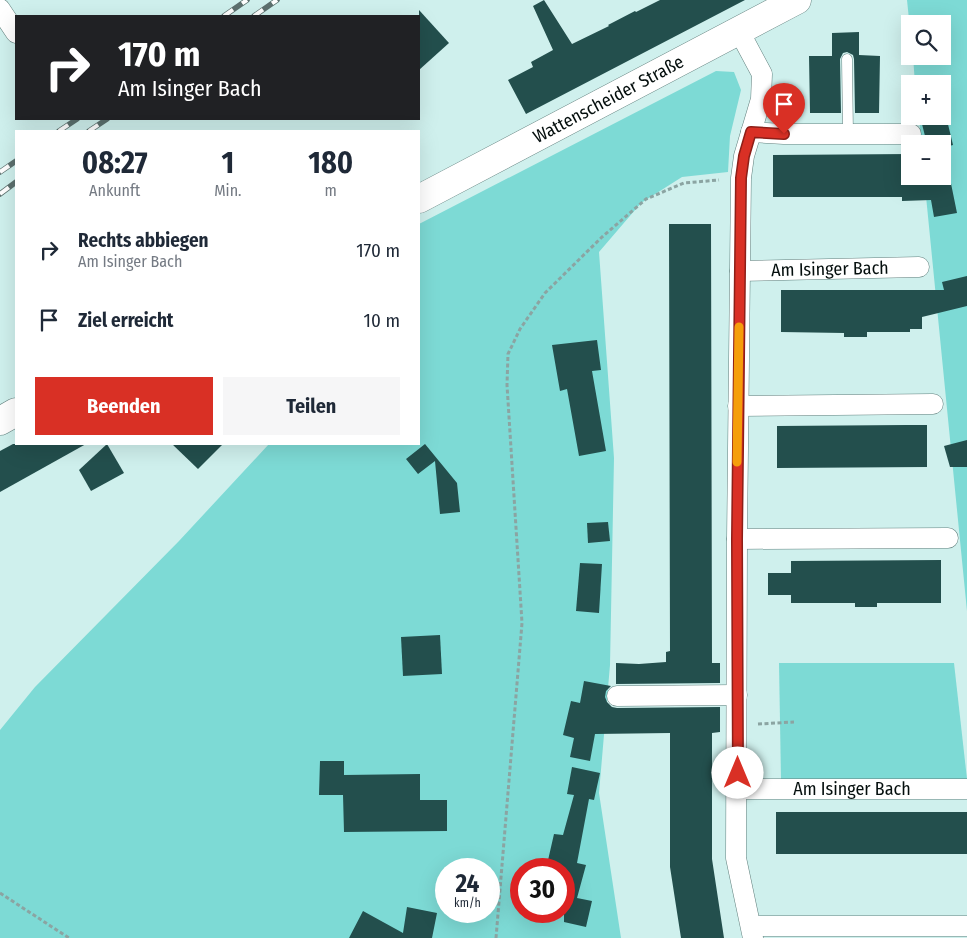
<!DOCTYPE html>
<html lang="de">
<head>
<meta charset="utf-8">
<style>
	body { margin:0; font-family:"Fira Sans Condensed",sans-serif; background:#f6f6f7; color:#1f2937; height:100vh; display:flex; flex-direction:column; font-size:19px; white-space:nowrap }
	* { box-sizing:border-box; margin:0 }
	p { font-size:16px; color:#747a83 }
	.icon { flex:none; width:28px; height:28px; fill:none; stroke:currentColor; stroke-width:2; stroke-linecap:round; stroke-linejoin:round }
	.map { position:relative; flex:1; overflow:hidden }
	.panel { position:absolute; left:15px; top:130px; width:405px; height:315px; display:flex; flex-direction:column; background:#fff; border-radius:0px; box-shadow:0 5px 20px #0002 }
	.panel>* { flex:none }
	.banner { position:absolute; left:15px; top:15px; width:405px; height:105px; border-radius:0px; box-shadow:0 5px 20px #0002; background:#202124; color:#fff; overflow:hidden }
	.controls { position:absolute; left:901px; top:15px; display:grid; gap:10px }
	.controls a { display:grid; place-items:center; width:50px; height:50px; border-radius:0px; background:#fff; box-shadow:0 5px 20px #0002; font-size:25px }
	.speed { position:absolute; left:435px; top:858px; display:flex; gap:10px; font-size:25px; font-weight:700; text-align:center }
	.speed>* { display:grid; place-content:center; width:65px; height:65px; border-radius:50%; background:#fff; box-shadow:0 5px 20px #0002; line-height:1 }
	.speed small { font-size:12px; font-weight:400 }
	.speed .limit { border:8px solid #d22; background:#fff; color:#111 }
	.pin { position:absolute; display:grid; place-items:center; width:42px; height:42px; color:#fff; margin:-51px -21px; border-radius:50% 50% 50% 0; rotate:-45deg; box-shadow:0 0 5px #0007 }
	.pin .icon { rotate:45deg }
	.me { position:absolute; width:55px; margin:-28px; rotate:0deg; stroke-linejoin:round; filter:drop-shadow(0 0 4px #0008) }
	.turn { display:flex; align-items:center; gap:18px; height:105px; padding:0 20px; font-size:22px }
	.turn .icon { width:65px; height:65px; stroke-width:2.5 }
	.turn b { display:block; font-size:35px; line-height:42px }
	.eta { display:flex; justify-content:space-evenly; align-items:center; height:85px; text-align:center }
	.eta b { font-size:30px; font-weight:700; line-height:35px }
	.cta { display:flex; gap:10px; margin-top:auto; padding:10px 20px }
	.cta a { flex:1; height:58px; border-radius:0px; background:#d93025; color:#fff; font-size:20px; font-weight:700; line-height:58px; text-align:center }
	.cta a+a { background:#f6f6f7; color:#1f2937 }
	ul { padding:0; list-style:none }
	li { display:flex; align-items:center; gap:15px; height:70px; padding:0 20px }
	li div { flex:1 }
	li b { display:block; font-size:19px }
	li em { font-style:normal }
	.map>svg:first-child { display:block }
	.green { fill:#7ddad5; fill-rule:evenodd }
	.building { fill:#234f4d }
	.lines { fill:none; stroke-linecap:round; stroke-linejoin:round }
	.lane-casing { stroke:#62807e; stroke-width:11 }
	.street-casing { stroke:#62807e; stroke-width:21 }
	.secondary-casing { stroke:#62807e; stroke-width:29 }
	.path { stroke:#8ba4a2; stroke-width:3; stroke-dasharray:4 2.5; stroke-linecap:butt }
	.lane { stroke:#fff; stroke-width:10 }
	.street { stroke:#fff; stroke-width:20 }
	.secondary { stroke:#fff; stroke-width:28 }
	.rail-casing { stroke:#5c706e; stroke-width:5.5 }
	.rail { stroke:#fff; stroke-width:4; stroke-dasharray:11; stroke-linecap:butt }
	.route-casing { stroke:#8d1f18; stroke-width:12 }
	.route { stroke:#d93025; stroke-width:9 }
	.slow { stroke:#f59e0b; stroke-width:9 }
	.labels { text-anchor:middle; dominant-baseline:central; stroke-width:5; stroke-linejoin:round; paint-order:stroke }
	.street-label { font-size:18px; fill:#040e0d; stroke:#fff }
</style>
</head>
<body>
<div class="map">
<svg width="967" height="938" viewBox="0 0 967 938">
	<rect width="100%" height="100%" fill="#cff0ed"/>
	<g class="green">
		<path d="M907 0H967V611L924 176H942V144H921L919 116H942V84H915L913 56H942V24H910V29Z"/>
		<path d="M716 71 734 72 741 90 730 136 728 172 682 177 641 203 599 252 614 458 610 665 599 793 621 938H0V730L35 687 179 541 269 444H419V224ZM446 869H489V911H446ZM521 869H564V911H521Z"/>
		<path d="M779 663H954L967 779 781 780Z"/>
	</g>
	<g class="building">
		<path d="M544 0 572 44 609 26 608 25 635 11 636 12 660 0H745L526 114 508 80 533 67 531 62 553 50 533 6Z"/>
		<path d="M419 10 449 43 419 70Z"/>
		<path d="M941 16 942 24H922L921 19Z"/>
		<path d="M859 32V55L880 56 879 113H855L854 59 853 55 847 52 843 53 840 59 841 113H810L809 56H832V33Z"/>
		<path d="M920 116H946L953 145 942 148V144H927Z"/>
		<path d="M910 154V176H942V154H945L957 213 934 217 931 200 902 201V197H773V155Z"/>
		<path d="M669 224H711L712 663H720V683L616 684V663L639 664 666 662V652L670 651Z"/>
		<path d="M967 276V306L922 317V329H910V332H867V337H844V333L781 332V290H944L942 282Z"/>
		<path d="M597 340 601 370 592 371 606 451 579 456 567 389 560 391 552 345Z"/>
		<path d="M906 425H927V467L777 468V426Z"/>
		<path d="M967 440V467H950L944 446Z"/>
		<path d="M13 444H86L0 492V451Z"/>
		<path d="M107 444 124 473 91 491 79 470Z"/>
		<path d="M172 444H223L198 469Z"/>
		<path d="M425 444 457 483 460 512 440 514 435 461 418 474 406 459Z"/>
		<path d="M608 522 610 541 588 543 587 523Z"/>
		<path d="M941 560V603H877V607H855V603H791V595H768V573H791V561Z"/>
		<path d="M580 563 602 564 599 613 576 611Z"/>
		<path d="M440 635 442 674 403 676 401 637Z"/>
		<path d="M584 681 611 686 606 691 605 697 607 702 612 707 617 708 720 707V732L712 733V859L724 938H681L670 867V733L595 734 590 761 570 757 574 738 563 735 571 701 580 703Z"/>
		<path d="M320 761H344V775L420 774V800H447V831L344 832 343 795H319Z"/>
		<path d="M572 767 600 773 594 800 589 799 577 863 586 865 577 898 592 901 586 927 564 922V869H546L554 834 563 835 574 795 567 794Z"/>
		<rect x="776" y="812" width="191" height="42"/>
		<path d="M407 907 437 913 432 938H349L363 911 403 933Z"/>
	</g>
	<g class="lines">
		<g class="lane-casing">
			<path id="lane" d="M847 59 848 134"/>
		</g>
		<g class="street-casing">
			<g id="street">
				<path d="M0 9 16 33"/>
				<path d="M739 31 762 74 761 99 744 156 741 178 737 539 736 858 753 938"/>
				<path d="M751 132 784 134H911"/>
				<path id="s1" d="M740 271 919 267"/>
				<path d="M738 406 933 404"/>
				<path d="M737 539 948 538"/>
				<path d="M617 696 737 695"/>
				<path id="s2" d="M738 789H967"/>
				<path d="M751 926H967"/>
			</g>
		</g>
		<g class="secondary-casing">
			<g id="secondary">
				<path id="s3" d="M419 199 797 0"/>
				<path d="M0 421 16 412"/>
			</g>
		</g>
		<g class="path">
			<path d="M758 724 794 722"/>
			<path d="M0 893 69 938"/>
			<path d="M496 938 522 623 507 385 508 354 520 329 545 293 602 237 646 199 684 183 719 180"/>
		</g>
		<use href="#lane" class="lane"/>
		<use href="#street" class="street"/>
		<use href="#secondary" class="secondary"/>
		<g class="rail-casing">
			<g id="rail">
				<path d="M224 16 247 0"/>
				<path d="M254 16 277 0"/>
				<path d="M59 131 77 119"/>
				<path d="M89 131 107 119"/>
				<path d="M0 172 16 161"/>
				<path d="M0 194 16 182"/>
			</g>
		</g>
		<use href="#rail" class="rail"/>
	</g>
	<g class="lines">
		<g class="route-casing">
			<path id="route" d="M738 773 737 539 741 178 744 156 751 132 784 134"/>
		</g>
		<use href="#route" class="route"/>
		<path class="slow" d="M737 462 739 327"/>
	</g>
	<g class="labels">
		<g class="street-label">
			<text stroke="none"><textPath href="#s3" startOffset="214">Wattenscheider Straße</textPath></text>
			<text stroke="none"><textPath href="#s1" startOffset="90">Am Isinger Bach</textPath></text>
			<text stroke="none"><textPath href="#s2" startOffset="114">Am Isinger Bach</textPath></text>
		</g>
	</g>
</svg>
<div class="controls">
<a><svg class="icon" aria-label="search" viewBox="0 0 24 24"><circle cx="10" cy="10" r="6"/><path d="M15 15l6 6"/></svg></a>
<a>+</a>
<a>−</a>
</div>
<div class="speed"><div>24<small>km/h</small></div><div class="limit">30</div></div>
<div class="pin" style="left:784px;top:134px;background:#d93025"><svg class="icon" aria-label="arrive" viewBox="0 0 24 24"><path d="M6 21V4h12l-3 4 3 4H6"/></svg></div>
<svg class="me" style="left:738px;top:773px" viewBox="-20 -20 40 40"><circle r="19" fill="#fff"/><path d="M0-13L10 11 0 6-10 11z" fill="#d93025"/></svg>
<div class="banner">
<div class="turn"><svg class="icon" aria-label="right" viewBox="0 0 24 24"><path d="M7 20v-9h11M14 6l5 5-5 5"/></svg><div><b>170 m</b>Am Isinger Bach</div></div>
</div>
<section class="panel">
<div class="eta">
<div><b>08:27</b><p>Ankunft</p></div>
<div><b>1</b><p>Min.</p></div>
<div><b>180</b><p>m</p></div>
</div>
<ul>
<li><svg class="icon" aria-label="right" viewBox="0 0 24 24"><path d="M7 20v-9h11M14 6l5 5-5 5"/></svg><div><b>Rechts abbiegen</b><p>Am Isinger Bach</p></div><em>170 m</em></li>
<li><svg class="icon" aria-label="arrive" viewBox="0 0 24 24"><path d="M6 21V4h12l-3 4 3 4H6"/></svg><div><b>Ziel erreicht</b></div><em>10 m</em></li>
</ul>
<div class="cta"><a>Beenden</a><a>Teilen</a></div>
</section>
</div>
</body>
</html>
